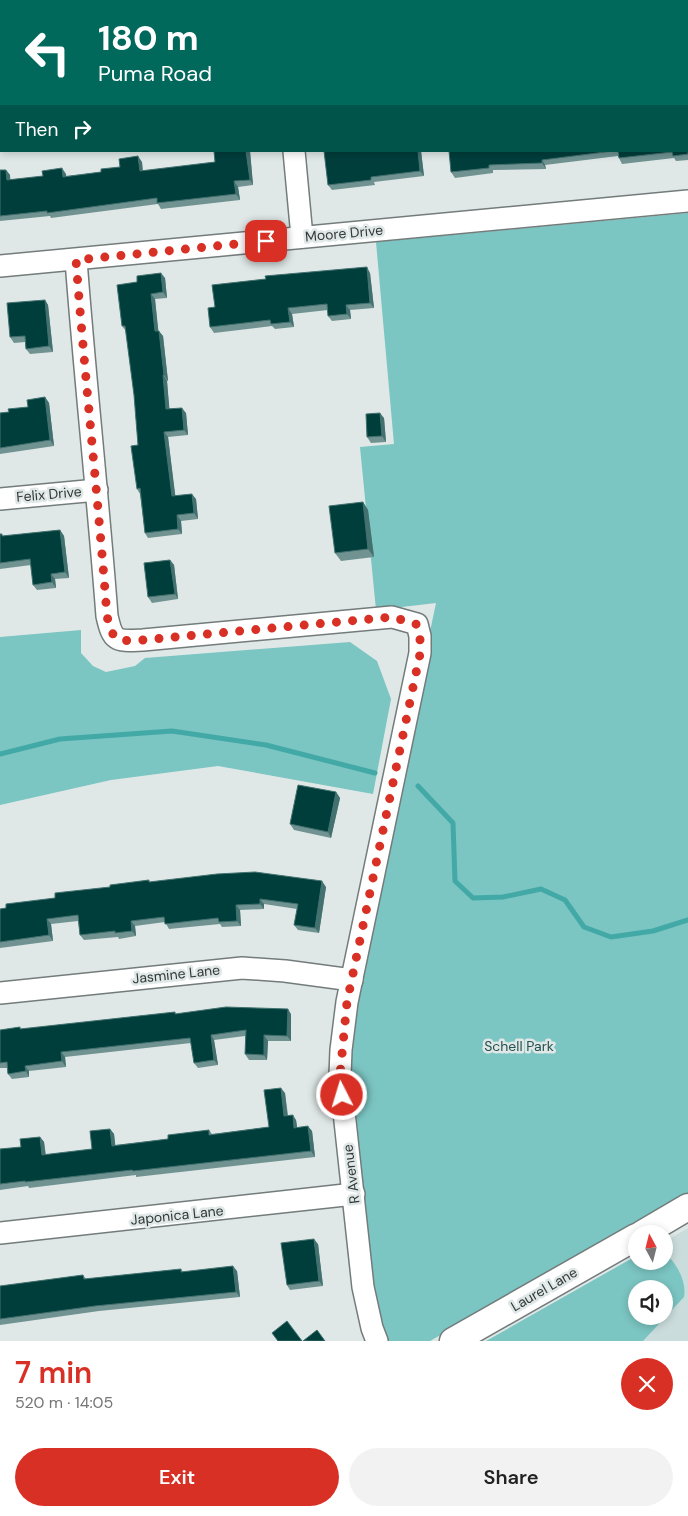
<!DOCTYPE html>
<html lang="en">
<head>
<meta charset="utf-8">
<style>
	body { margin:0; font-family:"DM Sans",sans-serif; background:#f2f2f2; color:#222; height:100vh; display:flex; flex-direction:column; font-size:19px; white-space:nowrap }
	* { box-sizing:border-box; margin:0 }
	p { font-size:16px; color:#767676 }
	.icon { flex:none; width:28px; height:28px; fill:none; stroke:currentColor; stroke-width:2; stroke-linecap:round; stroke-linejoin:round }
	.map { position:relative; height:1341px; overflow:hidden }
	.sheet { display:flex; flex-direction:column; background:#fff; flex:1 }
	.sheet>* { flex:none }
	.banner { position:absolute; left:0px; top:0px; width:689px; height:152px; box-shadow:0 2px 8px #0003; background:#00695c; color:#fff; overflow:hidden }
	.needle { width:32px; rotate:353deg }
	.tools { position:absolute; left:628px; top:1225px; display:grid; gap:10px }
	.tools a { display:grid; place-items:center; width:45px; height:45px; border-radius:50%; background:#fff; box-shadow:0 2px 8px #0003; font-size:25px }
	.pin { position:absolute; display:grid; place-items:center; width:42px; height:42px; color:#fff; margin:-21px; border-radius:10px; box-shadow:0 2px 8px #0006 }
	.me { position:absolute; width:55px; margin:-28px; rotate:355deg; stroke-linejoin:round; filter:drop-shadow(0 0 4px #0008) }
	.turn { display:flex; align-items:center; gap:18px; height:105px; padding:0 15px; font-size:22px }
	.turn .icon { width:65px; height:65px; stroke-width:2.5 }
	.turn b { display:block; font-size:35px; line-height:42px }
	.then { display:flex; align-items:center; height:48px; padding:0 15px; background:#0003; gap:10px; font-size:19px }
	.round { display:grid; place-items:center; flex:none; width:52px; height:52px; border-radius:26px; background:#f2f2f2 }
	.overview { display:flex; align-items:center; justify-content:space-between; height:85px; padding:0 15px }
	h1 { font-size:30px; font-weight:600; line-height:38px; color:#d93025 }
	.action { display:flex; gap:10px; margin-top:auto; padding:10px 15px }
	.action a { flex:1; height:58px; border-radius:30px; background:#d93025; color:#fff; font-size:20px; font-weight:600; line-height:58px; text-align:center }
	.action a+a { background:#f2f2f2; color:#222 }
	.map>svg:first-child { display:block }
	.built { fill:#cadddc; fill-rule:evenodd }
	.green { fill:#7bc5c2; fill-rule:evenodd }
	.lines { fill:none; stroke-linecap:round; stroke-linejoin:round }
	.stream { stroke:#42a9a6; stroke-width:5 }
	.minor-casing { stroke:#737b7b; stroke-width:24 }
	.tertiary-casing { stroke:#737b7b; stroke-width:29 }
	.minor { stroke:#fff; stroke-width:21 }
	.tertiary { stroke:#fff; stroke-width:26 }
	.wall { fill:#709392 }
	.shaded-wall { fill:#43716f }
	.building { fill:#003e3c; stroke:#43716f }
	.route { stroke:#d93025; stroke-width:9; stroke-dasharray:0 16.2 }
	.labels { text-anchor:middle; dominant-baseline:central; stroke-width:5; stroke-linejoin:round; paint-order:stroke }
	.street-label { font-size:14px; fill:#333737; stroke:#dfe8e7 }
	.park-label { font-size:14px; fill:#24514f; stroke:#dfe8e7 }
</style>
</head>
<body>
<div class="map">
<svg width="688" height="1341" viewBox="0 0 688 1341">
	<rect width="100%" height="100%" fill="#dfe8e7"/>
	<path class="built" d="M688 1228V1341H493L636 1261H664V1242ZM636 1289H664V1316H636Z"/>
	<g class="green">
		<path d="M688 213V1195L430 1341H385L376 1306 351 1068 349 1035 354 995 436 603 376 610 360 447 394 444 376 242Z"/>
		<path d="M81 630V653L93 666 106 672 135 666 145 658 350 642 377 661 391 699 373 794 218 766 111 780 0 805V637Z"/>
		<path d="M664 1253C676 1261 687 1282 684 1297L643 1341H486L636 1256V1261H664ZM636 1289H664V1316H636Z"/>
	</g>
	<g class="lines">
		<g class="stream">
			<path d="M0 754 60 739 172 731 266 745 375 773"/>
			<path d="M418 786 453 823 455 881 473 898 503 897 541 889 565 900 584 927 611 937 653 931 688 920"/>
		</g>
		<g class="minor-casing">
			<g id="minor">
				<path d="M41 0V1"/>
				<path d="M280 0V1"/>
				<path d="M206 1 219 0"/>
				<path d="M0 21H1"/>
				<path d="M294 151 302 237"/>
				<path d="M76 260C85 379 98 497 107 616 113 643 117 641 143 640L392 617 417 624 420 636V653L347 1002 341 1050 340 1075 363 1287 372 1328 377 1341"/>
				<path d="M0 266 688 201"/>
				<path d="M0 499 97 490"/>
				<path d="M0 993 242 968 285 971 352 980"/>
				<path d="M0 1233 354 1194"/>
			</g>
		</g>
		<g class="tertiary-casing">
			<g id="tertiary">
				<path d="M642 1234 688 1207"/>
				<path d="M453 1341 636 1237"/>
			</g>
		</g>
		<use href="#minor" class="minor"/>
		<use href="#tertiary" class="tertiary"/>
	</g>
	<g class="wall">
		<path d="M688 112V160L676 161 674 158 622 164 618 156 545 165 546 169 493 170V173L455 178 451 172 449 151H688Z"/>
		<path d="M214 151H250L253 185 238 187 240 200 161 209 158 204 51 218 50 216 0 221V170H6L10 175V180L66 174V176L101 172 142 162 143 171 215 162Z"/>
		<path d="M324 151H421L424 176 374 182 375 185 332 190 328 185Z"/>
		<path d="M370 273 374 308 350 310 351 319 332 321 328 316V310L292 314 294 327 275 329 272 326 214 333 210 327 215 307Z"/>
		<path d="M165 278 167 298 155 299 158 331 163 336 168 381H167L169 409 186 413 188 435 168 437 175 496 196 499 198 519 181 521 182 534 148 538 145 533 140 494 137 489 138 445 134 395 126 331 122 326Z"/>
		<path d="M45 300 48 305 53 352 30 354 26 349 25 342 14 343 10 337Z"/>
		<path d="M45 397 49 403 54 446 0 454V413L9 412 28 407Z"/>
		<path d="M384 418 386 442 371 443 367 437Z"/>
		<path d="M363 502 368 510 374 557 341 561 335 553Z"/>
		<path d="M60 530 64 536 69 578 55 579 56 588 37 590 33 585 31 565 0 569V534L3 536Z"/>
		<path d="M170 560 174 565 178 599 152 603 148 597Z"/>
		<path d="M336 792 340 798 331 838 294 830 290 824Z"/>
		<path d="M150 882 326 887 319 933 298 930 294 925 297 909 264 904V909L240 910 241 926 222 927 220 924 169 929 165 922 135 926 136 936 119 939 118 937 84 940 80 935 78 921 51 924 53 941 0 948V909L55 898Z"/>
		<path d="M175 1012 176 1014H291V1041H268L267 1060H249L245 1054V1036L214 1040 218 1065 198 1068 194 1063 191 1043 65 1057 66 1067 29 1071V1077L12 1079 8 1074 7 1068H0V1030L20 1027 21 1029Z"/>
		<path d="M285 1093 288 1115 296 1120 297 1127 312 1131 315 1157 136 1177V1175L29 1188 28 1186 0 1190V1149L21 1147 40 1137 44 1142 46 1155 92 1149 110 1129 114 1134 115 1145 168 1139 209 1130 212 1134 269 1127Z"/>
		<path d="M318 1244 323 1286 290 1290 287 1285Z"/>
		<path d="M181 1269 183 1272 237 1271 240 1297 99 1311 0 1325V1286L83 1275 86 1279Z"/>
	</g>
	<g class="shaded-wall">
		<path d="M246 151H250L253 185 250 180Z"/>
		<path d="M418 151H421L424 176 420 171Z"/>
		<path d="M138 156 142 162 143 177 140 171Z"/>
		<path d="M542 160 545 165 546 169 542 163Z"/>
		<path d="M62 168 66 174 67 182 63 177Z"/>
		<path d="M6 170 10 175 11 186 7 180Z"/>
		<path d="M234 181 238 187 240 200 236 194Z"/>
		<path d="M367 267 370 273 374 308 370 303Z"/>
		<path d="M161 273 165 278 167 298 163 292Z"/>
		<path d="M151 294 155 299 159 337 155 331Z"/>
		<path d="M45 300 48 305 53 352 49 346Z"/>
		<path d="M346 305 350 310 351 319 347 314Z"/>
		<path d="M288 308 292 314 294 327 290 322Z"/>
		<path d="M159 331 163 336 168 381 164 375Z"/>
		<path d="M163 375 167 381 170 415 166 409Z"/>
		<path d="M45 397 49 403 54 446 50 440Z"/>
		<path d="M182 408 186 413 188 435 184 430Z"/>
		<path d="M380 413 384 418 386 442 382 436Z"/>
		<path d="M164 432 168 437 176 501 172 496Z"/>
		<path d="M192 494 196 499 198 519 194 513Z"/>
		<path d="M363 502 368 510 374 557 368 549Z"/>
		<path d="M177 515 181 521 182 534 178 529Z"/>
		<path d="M60 530 64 536 69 578 65 572Z"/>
		<path d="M170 560 174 565 178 599 175 594Z"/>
		<path d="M51 574 55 579 56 588 52 582Z"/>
		<path d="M336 792 340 798 331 838 328 832Z"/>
		<path d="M322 881 326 887 319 933 315 928Z"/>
		<path d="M260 899 264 904V909L260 904Z"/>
		<path d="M236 905 240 910 241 926 237 921Z"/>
		<path d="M47 919 51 924 53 941 49 935Z"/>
		<path d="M131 921 135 926 136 936 132 931Z"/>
		<path d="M288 1009 291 1014V1041L287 1036Z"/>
		<path d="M211 1035 214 1040 218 1065 214 1060Z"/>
		<path d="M264 1035 268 1041 267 1060 264 1055Z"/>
		<path d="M61 1052 65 1057 66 1067 62 1061Z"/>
		<path d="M25 1066 29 1071V1077L26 1071Z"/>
		<path d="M281 1088 285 1093 288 1121 284 1116Z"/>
		<path d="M293 1115 296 1120 298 1133 294 1128Z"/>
		<path d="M308 1126 312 1131 315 1157 311 1151Z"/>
		<path d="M110 1129 114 1134 116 1151 112 1146Z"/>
		<path d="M40 1137 44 1142 46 1161 42 1155Z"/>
		<path d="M314 1239 318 1244 323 1286 319 1281Z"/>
		<path d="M233 1266 237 1271 240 1297 236 1292Z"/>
	</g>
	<g class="building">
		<rect x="0" y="60" width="1" height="43"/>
		<path d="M688 112V154L673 156 672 152 619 158 618 151H688Z"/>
		<path d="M214 151H246L250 180 234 181 236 194 157 203V198L47 213V211L0 216V170H6L7 180 43 176 42 171 62 168 63 177 101 172V169L120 167 119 159 138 156 140 171 215 162Z"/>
		<path d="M324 151H418L420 171 371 177V180L328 185Z"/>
		<path d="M449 151H613L542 160V163L489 165V168L451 172Z"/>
		<path d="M367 267 370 303 346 305 347 314 328 316 327 304 288 308 290 322 271 324 270 320 210 327 208 308 215 307 212 285 266 279 265 276Z"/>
		<path d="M161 273 163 292 151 294 155 331H159L164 375H163L166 409 182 408 184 430 164 432 172 496 192 494 194 513 177 515 178 529 145 533 140 488 137 489 131 446 138 445 134 395 125 326H122L117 285 137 282V276Z"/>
		<path d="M45 300 49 346 26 349 25 336 10 337 7 303Z"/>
		<path d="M45 397 50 440 0 448V413L9 412 8 409 28 407 27 400Z"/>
		<path d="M380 413 382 436 367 437 366 414Z"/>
		<path d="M363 502 368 549 335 553 329 506Z"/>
		<path d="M60 530 65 572 51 574 52 582 33 585 30 559 0 563V534H2V536Z"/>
		<path d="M170 560 175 594 148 597 144 563Z"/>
		<path d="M298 785 336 792 328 832 290 824Z"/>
		<path d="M255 872 322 881 315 928 294 925 298 904 260 899V904L236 905 237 921 219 922 218 918 165 924 164 917 131 921 132 931 115 933V931L80 935 78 915 47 919 49 935 0 942V909L6 908V904L55 898V893L110 887V885L149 880V882L217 874Z"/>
		<path d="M226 1007 288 1009 287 1036 264 1035V1055L245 1054 246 1030 211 1035 214 1060 194 1063 190 1038 61 1052 62 1061 25 1066 26 1071 8 1074 7 1062 0 1063V1030L20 1027V1029L175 1012V1014Z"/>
		<path d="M281 1088 284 1116 293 1115 294 1128 308 1126 311 1151 133 1171 132 1170 25 1182V1181L0 1184V1149L21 1147 20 1139 40 1137 42 1155 92 1149 90 1131 110 1129 112 1146 168 1139V1135L209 1130V1135L269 1127 264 1090Z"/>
		<path d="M314 1239 319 1281 287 1285 281 1243Z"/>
		<path d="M233 1266 236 1292 95 1306 0 1319V1286L83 1275 84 1279 181 1269V1272Z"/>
		<path d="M287 1321 302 1341H278L272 1333Z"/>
		<path d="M317 1330 325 1341H303Z"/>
	</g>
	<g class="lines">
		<path class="route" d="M266 241 76 260C85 379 98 497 107 616 113 643 117 641 143 640L392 617 416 624 420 636V654L347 1002 340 1075 342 1095"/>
	</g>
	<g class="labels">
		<g class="street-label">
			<text transform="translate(344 233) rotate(-5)">Moore Drive</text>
			<text transform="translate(49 494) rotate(-5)">Felix Drive</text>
			<text transform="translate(176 974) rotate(-6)">Jasmine Lane</text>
			<text transform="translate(351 1174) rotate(-97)">R Avenue</text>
			<text transform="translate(177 1215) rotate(-6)">Japonica Lane</text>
			<text transform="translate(544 1289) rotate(-30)">Laurel Lane</text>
		</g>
		<g class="park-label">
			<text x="519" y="1046">Schell Park</text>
		</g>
	</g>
</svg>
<div class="tools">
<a><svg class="needle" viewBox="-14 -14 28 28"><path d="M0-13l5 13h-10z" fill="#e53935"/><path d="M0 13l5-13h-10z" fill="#767676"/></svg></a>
<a><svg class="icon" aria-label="sound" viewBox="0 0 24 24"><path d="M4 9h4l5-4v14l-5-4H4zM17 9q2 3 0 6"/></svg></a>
</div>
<div class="pin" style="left:266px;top:241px;background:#d93025"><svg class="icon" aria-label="arrive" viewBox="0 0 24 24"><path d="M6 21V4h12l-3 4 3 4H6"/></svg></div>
<svg class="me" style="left:342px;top:1095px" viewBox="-20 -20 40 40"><circle r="17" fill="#d93025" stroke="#fff" stroke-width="3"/><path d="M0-11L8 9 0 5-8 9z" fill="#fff"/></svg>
<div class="banner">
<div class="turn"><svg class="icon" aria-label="left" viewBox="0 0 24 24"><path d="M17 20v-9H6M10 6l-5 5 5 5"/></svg><div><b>180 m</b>Puma Road</div></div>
<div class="then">Then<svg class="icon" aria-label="right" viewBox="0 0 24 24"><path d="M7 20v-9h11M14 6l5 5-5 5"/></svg></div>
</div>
</div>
<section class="sheet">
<div class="overview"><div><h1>7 min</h1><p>520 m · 14:05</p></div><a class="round" style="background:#d93025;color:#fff"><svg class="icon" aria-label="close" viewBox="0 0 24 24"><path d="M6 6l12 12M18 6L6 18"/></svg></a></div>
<div class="action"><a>Exit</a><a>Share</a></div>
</section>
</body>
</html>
